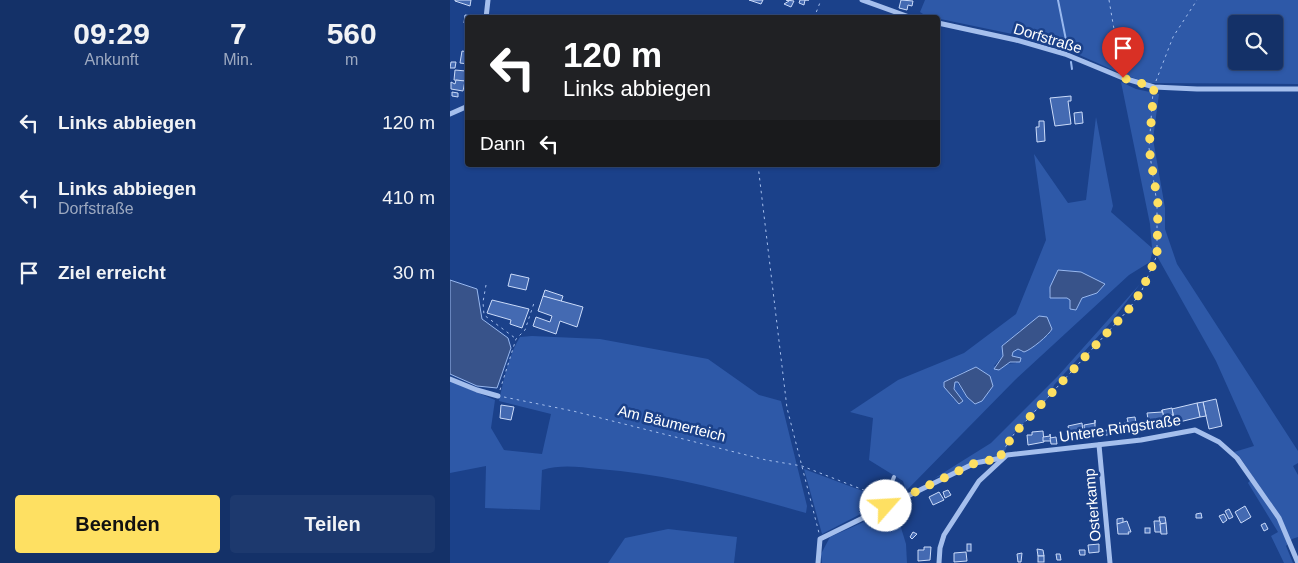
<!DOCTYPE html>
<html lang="de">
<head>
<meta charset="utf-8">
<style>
	body { margin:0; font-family:Helvetica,sans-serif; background:#1d396e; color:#f1f3f6; height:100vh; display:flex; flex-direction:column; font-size:19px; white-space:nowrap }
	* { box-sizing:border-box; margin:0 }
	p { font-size:16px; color:#9da9c0 }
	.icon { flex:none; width:28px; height:28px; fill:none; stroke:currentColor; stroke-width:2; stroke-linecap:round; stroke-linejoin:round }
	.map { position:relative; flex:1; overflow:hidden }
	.drawer { display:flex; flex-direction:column; background:#143168; width:450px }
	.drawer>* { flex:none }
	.guide { position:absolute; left:15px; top:15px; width:475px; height:152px; border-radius:5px; box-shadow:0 1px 4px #0004,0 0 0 1px #334c7c; background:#202124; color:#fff; overflow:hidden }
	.fabs { position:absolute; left:778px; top:15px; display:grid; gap:10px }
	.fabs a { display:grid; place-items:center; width:55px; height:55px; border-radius:5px; background:#143168; box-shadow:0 1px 4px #0004,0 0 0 1px #334c7c; font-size:25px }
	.pin { position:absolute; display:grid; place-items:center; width:42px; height:42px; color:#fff; margin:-51px -21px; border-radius:50% 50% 50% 0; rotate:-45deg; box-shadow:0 0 5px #0007 }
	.pin .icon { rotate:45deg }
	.me { position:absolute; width:55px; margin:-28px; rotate:64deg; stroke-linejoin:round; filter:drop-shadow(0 0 4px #0008) }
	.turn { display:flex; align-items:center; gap:18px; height:105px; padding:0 15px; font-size:22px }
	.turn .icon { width:65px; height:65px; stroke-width:2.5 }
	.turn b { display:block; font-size:35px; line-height:42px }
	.then { display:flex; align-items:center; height:48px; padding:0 15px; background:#0003; gap:10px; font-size:19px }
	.eta { display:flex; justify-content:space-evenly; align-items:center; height:85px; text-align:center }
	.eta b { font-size:30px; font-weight:700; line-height:35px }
	.action { display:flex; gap:10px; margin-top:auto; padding:10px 15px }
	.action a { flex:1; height:58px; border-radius:5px; background:#fee062; color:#111; font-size:20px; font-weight:700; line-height:58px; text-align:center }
	.action a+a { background:#1d396e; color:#f1f3f6 }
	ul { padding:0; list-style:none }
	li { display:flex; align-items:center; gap:15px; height:75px; padding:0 15px }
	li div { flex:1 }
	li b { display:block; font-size:19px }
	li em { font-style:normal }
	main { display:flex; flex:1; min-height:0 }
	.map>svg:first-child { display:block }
	.green { fill:#2e59a8; fill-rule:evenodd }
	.water { fill:#38538a; stroke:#98b8ef }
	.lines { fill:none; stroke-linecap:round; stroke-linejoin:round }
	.stream { stroke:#98b8ef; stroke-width:2 }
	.building { fill:#446ab2; stroke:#cbdbf9 }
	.path { stroke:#a5bfed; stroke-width:1; stroke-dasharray:2.5 4; stroke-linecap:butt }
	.lane { stroke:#a5bfed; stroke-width:4 }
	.street { stroke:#a5bfed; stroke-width:5 }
	.route { stroke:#fee062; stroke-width:9; stroke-dasharray:0 16.2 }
	.labels { text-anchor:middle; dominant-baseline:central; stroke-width:5; stroke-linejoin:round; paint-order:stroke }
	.street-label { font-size:15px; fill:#fff; stroke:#1b418a }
</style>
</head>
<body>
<main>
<section class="drawer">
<div class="eta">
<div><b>09:29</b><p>Ankunft</p></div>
<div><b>7</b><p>Min.</p></div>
<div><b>560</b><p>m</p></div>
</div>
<ul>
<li><svg class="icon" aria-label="left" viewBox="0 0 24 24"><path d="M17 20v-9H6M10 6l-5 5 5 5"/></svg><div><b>Links abbiegen</b></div><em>120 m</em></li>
<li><svg class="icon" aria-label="left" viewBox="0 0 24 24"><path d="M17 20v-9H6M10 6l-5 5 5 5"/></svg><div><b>Links abbiegen</b><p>Dorfstraße</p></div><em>410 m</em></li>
<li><svg class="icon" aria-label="arrive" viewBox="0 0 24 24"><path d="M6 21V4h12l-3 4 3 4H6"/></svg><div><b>Ziel erreicht</b></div><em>30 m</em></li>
</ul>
<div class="action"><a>Beenden</a><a>Teilen</a></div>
</section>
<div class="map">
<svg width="848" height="563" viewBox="0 0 848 563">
	<rect width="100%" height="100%" fill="#1b418a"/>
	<g class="green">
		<path d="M475 0H848V84L700 83 674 75 625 53 567 35 476 16 470 12ZM786 24H824V61H786Z"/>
		<path d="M671 82 686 89 709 94 703 139 715 208V229L727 264 848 451V463L843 466 848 475V537L842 539 836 546 843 563H834L821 536 828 532 798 483 803 477 789 456 784 452 804 446 766 361 703 249 700 262 679 275 565 380 456 491 453 481 419 460 423 418 400 412 448 380 514 353 566 314 596 240 584 154 618 203 636 200 646 117 663 206 661 212 702 248 700 224ZM602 284 632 298H600L599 295ZM570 330 600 334C588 340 584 347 571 352L569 349 563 352 562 356 566 358V363L556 364 551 369 544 366 553 356V346L564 338ZM529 369 540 376 543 386 517 397 506 381 503 384 506 393 504 400 494 382 513 372Z"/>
		<path d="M690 284 662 321 604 385 601 395 563 434 553 455 485 478 541 443 608 376Z"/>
		<path d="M82 336 150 339 258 359 309 395 331 401 357 506 356 513C287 494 221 474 149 469 129 467 112 464 92 470L90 510 35 508 36 466 0 473V381L45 400 41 428 54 450 92 454 101 414 49 401C54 379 58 356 70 337Z"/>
		<path d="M354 469 426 496 430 504 372 534Z"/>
		<path d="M445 508 456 544 457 563H372L371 554 380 537Z"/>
		<path d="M218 529 287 537 284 563H158L175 538Z"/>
	</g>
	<g class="water">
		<path d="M608 270 631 272 655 284 647 293 632 298 626 310 620 309V300L617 298H600V287Z"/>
		<path d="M0 280 27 289 32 319 58 338 61 348 47 388 27 386 0 374Z"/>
		<path d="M589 316 597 317 602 329C599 335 581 350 574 352L568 349 563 352 562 356 571 358 570 362H560L549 370 544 369 553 356 552 346Z"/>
		<path d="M526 367 540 376 543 386 532 401 525 404 517 397 508 382H505L504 389 513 401 509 404 494 387V382Z"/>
	</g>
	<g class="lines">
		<g class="stream">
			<path d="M608 0 618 50"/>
			<path d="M621 62 622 69"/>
		</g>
	</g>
	<g class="building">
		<path d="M5 0H21L20 6 5 1Z"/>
		<path d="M299 0H313L311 4Z"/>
		<path d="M336 0 344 1 341 7 334 4 339 1Z"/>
		<path d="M350 0H359H355L354 5 349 3Z"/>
		<path d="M451 0 463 1 462 6 458 5 457 10 449 8Z"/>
		<path d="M15 15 24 16V18H18V23H14Z"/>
		<path d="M12 51 18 52V64L10 63Z"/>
		<path d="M1 62H6L5 68H0Z"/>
		<path d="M5 70 16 71 15 81 4 80Z"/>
		<path d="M6 80 15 81 13 91 1 89V82L5 84Z"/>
		<path d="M2 92 8 93V97L2 96Z"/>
		<path d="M621 96V101H618L621 124 605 126 600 98Z"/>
		<path d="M632 112 633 123 625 124 624 113Z"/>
		<path d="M589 121H594L595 141 587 142 586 127H589Z"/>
		<path d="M61 274 79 278 76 290 58 286Z"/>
		<path d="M95 290 113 296 111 302 93 296Z"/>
		<path d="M93 296 133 307 127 327 110 321 106 334 83 326 86 317 100 322 102 316 88 311Z"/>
		<path d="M42 300 79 309 72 328 60 324 61 320 37 313Z"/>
		<path d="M766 399 772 426 759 429 753 402Z"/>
		<path d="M753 402 756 416 750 417 747 403Z"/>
		<path d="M747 403 750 417 725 423 722 409Z"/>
		<path d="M51 405 64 407 61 420 50 418Z"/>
		<path d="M722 408 723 415 714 417 712 410Z"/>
		<path d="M712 410 715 422 699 425 697 413 712 412Z"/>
		<path d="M723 415 724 418 714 420V417Z"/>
		<path d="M685 417 687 429 686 432H675L674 423 678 422 677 418Z"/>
		<path d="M645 420V437L635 438 634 425 645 423Z"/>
		<path d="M632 423 633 432 623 435 622 431H619L618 426Z"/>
		<path d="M657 430 658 435H652V431Z"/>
		<path d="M593 431 594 442 578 445 577 435H582V432Z"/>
		<path d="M600 434 601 441H593V437L600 436Z"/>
		<path d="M606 437 607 444H601L600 438Z"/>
		<path d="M498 490 501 495 495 498 493 492Z"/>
		<path d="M489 492 494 500 483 505 479 497Z"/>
		<path d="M795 506 801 517 791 523 785 512Z"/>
		<path d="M779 509 783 517 779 519 775 511Z"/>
		<path d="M751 513 752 518H746V514Z"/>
		<path d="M774 514 777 520 773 523 769 516Z"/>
		<path d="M709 517H715L716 523 710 524Z"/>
		<path d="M673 518V524H667V519Z"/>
		<path d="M677 521 681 532H678L679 534H668L667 524Z"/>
		<path d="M704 521H710L711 532H705Z"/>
		<path d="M716 523 717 534H711L710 524Z"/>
		<path d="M815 523 818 529 814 531 811 525Z"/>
		<rect x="695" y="528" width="5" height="5"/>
		<path d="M463 532 467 534 462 539 460 537Z"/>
		<rect x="517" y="544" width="4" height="7"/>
		<path d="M649 544V552L639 553 638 545Z"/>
		<path d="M474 547H481L480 560 468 561V550H474Z"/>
		<path d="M587 549 593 550 594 556H588Z"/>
		<path d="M629 550H635V555H630Z"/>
		<path d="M516 552 517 561 504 562V553Z"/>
		<path d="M572 553 571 562H568L567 554Z"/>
		<path d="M606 554H610L611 560H607Z"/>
		<rect x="588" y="556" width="6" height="6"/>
	</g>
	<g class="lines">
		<g class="path">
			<path d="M659 0 671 70"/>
			<path d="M364 18 371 0"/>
			<path d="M706 81 723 37 747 0"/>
			<path d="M308 165 337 408 369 533"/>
			<path d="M36 285 33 302 34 315 65 338"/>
			<path d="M50 390 66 339 75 330 84 303"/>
			<path d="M54 397 123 411 316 460 352 466 429 496"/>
			<path d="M552 452 564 434 679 309 692 290 707 255V204L699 148 703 92"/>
		</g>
		<path class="lane" d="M437 506 435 499 444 477"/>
		<g class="street">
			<path d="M412 0 462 18"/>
			<path d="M36 18 38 0"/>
			<path d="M488 23 566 40 615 54 673 78 704 87 747 89H848"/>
			<path d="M0 114 18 106"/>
			<path d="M0 379 27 390 48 396"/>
			<path d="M649 445 660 563"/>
			<path d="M368 563 370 539 525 463 552 458"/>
			<path d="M489 563 490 548 494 535 529 481 557 455 691 440 745 430 769 442 787 458 829 518 848 563"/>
		</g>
	</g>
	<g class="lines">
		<path class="route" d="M436 506 525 463 552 458 551 454 564 434 679 309 692 290 707 255 708 204 699 148 704 87 673 78"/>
	</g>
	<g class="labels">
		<g class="street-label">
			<text transform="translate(598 38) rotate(17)">Dorfstraße</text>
			<text transform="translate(222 423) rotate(14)">Am Bäumerteich</text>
			<text transform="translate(670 428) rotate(-8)">Untere Ringstraße</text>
			<text transform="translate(642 505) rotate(-95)">Osterkamp</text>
		</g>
	</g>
</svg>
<div class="fabs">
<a><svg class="icon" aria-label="search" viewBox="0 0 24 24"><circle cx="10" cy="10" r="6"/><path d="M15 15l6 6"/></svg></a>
</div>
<div class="pin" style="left:673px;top:78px;background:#d93025"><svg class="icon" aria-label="arrive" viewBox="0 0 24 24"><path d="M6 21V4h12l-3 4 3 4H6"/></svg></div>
<svg class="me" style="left:436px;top:506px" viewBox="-20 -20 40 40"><circle r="19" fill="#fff"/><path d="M0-13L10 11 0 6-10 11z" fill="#fee062"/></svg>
<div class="guide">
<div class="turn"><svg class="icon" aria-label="left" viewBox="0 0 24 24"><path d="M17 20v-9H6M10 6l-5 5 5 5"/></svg><div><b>120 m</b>Links abbiegen</div></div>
<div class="then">Dann<svg class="icon" aria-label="left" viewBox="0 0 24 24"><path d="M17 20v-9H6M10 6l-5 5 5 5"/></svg></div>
</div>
</div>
</main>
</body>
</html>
